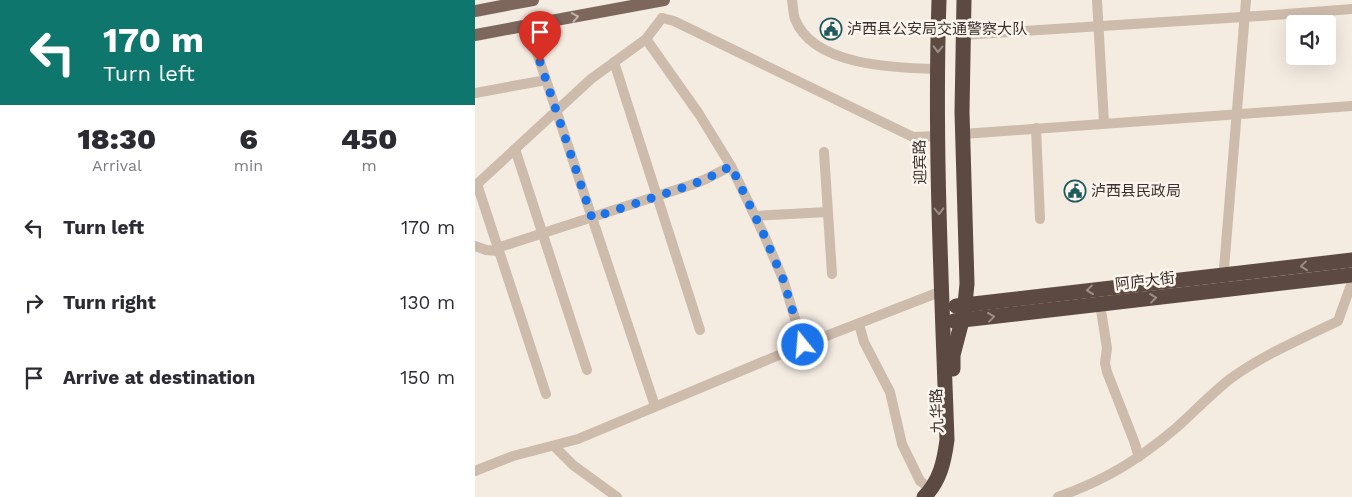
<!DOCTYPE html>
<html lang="en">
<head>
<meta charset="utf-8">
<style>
	body { margin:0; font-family:"Work Sans","Noto Sans SC",sans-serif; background:#f2f2f3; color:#2b2b33; height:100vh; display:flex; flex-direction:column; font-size:19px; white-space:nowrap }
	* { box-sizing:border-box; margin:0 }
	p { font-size:16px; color:#7c7c81 }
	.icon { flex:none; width:28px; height:28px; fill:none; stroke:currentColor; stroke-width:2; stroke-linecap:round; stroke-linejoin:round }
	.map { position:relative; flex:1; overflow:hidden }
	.panel { display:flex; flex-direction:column; background:#fff; width:475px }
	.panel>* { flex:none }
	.top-card { background:#0f766e; color:#fff; overflow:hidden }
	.buttons { position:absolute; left:811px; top:15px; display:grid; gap:10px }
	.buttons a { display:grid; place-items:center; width:50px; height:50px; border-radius:5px; background:#fff; box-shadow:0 5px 20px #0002; font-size:25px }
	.pin { position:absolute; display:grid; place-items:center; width:42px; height:42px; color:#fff; margin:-51px -21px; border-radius:50% 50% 50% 0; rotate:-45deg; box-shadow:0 0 5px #0007 }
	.pin .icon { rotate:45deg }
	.me { position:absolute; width:55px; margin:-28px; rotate:343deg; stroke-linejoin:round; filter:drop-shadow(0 0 4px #0008) }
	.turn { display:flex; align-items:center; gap:18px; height:105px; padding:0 20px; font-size:22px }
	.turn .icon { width:65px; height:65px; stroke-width:2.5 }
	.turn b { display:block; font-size:35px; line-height:42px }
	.eta { display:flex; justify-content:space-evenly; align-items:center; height:85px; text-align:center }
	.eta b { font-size:30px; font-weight:800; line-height:35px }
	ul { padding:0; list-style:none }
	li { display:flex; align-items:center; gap:15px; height:75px; padding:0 20px }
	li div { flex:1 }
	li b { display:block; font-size:19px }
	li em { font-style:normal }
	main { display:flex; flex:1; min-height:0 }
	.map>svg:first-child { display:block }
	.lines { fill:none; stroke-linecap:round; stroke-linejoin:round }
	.minor { stroke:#cdbbac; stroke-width:10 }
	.major { stroke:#7d675c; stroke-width:12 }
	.highway { stroke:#5c4a42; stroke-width:15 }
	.oneway { stroke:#c2b5ac }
	.oneway2 { stroke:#9c8e87 }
	.route { stroke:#1a73e8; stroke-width:9; stroke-dasharray:0 16.2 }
	.labels { text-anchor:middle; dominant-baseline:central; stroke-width:5; stroke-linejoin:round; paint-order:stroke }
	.poi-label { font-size:15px; fill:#3b302b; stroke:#fbf5ee; text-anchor:start }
	.street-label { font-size:15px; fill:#3b302b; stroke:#fbf5ee }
</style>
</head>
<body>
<main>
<section class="panel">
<div class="top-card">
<div class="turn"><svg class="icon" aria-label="left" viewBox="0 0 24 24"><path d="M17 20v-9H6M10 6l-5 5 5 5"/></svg><div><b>170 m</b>Turn left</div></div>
</div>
<div class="eta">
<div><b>18:30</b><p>Arrival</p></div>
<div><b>6</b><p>min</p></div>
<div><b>450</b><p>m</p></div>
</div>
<ul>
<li><svg class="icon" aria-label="left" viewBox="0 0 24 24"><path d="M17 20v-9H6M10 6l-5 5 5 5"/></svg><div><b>Turn left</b></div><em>170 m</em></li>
<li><svg class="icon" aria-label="right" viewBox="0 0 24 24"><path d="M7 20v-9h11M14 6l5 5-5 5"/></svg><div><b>Turn right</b></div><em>130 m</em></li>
<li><svg class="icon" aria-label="arrive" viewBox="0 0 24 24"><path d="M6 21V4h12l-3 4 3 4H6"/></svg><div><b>Arrive at destination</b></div><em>150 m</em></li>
</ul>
</section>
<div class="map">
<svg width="877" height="497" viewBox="0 0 877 497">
	<rect width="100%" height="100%" fill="#f4ebe1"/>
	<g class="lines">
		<g class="minor">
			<path d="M317 0C318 6 318 13 320 19 338 66 420 68 462 69"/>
			<path d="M622 0 629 123"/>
			<path d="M187 18 199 21 438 137 462 136"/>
			<path d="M53 26 180 406"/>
			<path d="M488 35 799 15 877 9"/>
			<path d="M171 39 224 114 256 166 289 235 308 279 328 345"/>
			<path d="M139 62 225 330"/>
			<path d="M0 93 71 80"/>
			<path d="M561 128 565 219"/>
			<path d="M488 134 877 106"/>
			<path d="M40 149 112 370"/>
			<path d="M349 152 357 274"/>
			<path d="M2 184 71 394"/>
			<path d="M0 186 116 79 171 39 187 18"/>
			<path d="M280 216 352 212"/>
			<path d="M0 246 11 250 23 251"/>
			<path d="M22 248 216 185 231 179 256 166"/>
			<path d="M748 281 771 0"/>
			<path d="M625 304 632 348 630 363 632 372 659 441 664 457"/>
			<path d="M384 324 389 342 415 392 427 444 445 481 456 489"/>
			<path d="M79 446 98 465 142 497"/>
			<path d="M0 471 38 456 103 439 328 345 467 291"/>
			<path d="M583 497C630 480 662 461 701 428 719 412 736 394 755 379 788 355 826 339 863 321L877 282"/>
		</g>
		<g class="major">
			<path d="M0 11 58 0"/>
			<path d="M0 35 189 0"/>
		</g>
		<g class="highway">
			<path d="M481 306 877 260"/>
			<path d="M479 321 877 275"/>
			<path d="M478 369V355L489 313 492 284 487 112 489 0"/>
			<path d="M449 497C465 481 469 462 472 440 467 294 459 147 464 0"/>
		</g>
	</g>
	<defs><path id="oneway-chevron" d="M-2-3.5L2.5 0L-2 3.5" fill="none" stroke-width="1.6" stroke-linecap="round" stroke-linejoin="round" transform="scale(1.25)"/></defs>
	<use class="oneway" href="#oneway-chevron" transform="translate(100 17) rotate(-11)"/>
	<g class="oneway2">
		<use href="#oneway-chevron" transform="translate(463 49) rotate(91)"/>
		<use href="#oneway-chevron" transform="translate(464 211) rotate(88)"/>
		<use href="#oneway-chevron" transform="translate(829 266) rotate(173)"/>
		<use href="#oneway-chevron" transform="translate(615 290) rotate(173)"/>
		<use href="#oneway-chevron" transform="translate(678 298) rotate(-7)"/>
		<use href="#oneway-chevron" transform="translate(516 317) rotate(-7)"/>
	</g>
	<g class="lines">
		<path class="route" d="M65 62 117 218 216 185 231 179 256 166 289 235 308 279 328 345"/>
	</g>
	<defs>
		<g id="civic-ring" transform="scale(1.125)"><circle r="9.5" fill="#fbf5ee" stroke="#1f5a5e" stroke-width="1.5"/><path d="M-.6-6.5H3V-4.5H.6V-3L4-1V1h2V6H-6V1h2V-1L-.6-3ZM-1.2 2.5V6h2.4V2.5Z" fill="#1f5a5e"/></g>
	</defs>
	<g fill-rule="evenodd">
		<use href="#civic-ring" x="356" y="29"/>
		<use href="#civic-ring" x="600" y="191"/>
	</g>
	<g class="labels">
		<g class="poi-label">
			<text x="372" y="29">泸西县公安局交通警察大队</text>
			<text x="616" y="191">泸西县民政局</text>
		</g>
		<g class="street-label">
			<text transform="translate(445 162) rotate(-91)">迎宾路</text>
			<text transform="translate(670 281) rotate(-7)">阿庐大街</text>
			<text transform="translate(462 411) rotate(-92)">九华路</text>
		</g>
	</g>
</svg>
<div class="buttons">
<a><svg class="icon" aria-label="sound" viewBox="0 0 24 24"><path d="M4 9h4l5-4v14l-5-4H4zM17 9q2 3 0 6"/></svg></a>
</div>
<div class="pin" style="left:65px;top:62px;background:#d93025"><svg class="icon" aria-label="arrive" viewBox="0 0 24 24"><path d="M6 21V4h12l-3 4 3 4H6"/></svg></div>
<svg class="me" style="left:328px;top:345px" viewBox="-20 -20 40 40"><circle r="17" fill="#1a73e8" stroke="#fff" stroke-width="3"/><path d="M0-11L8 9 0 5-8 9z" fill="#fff"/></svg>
</div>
</main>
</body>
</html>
